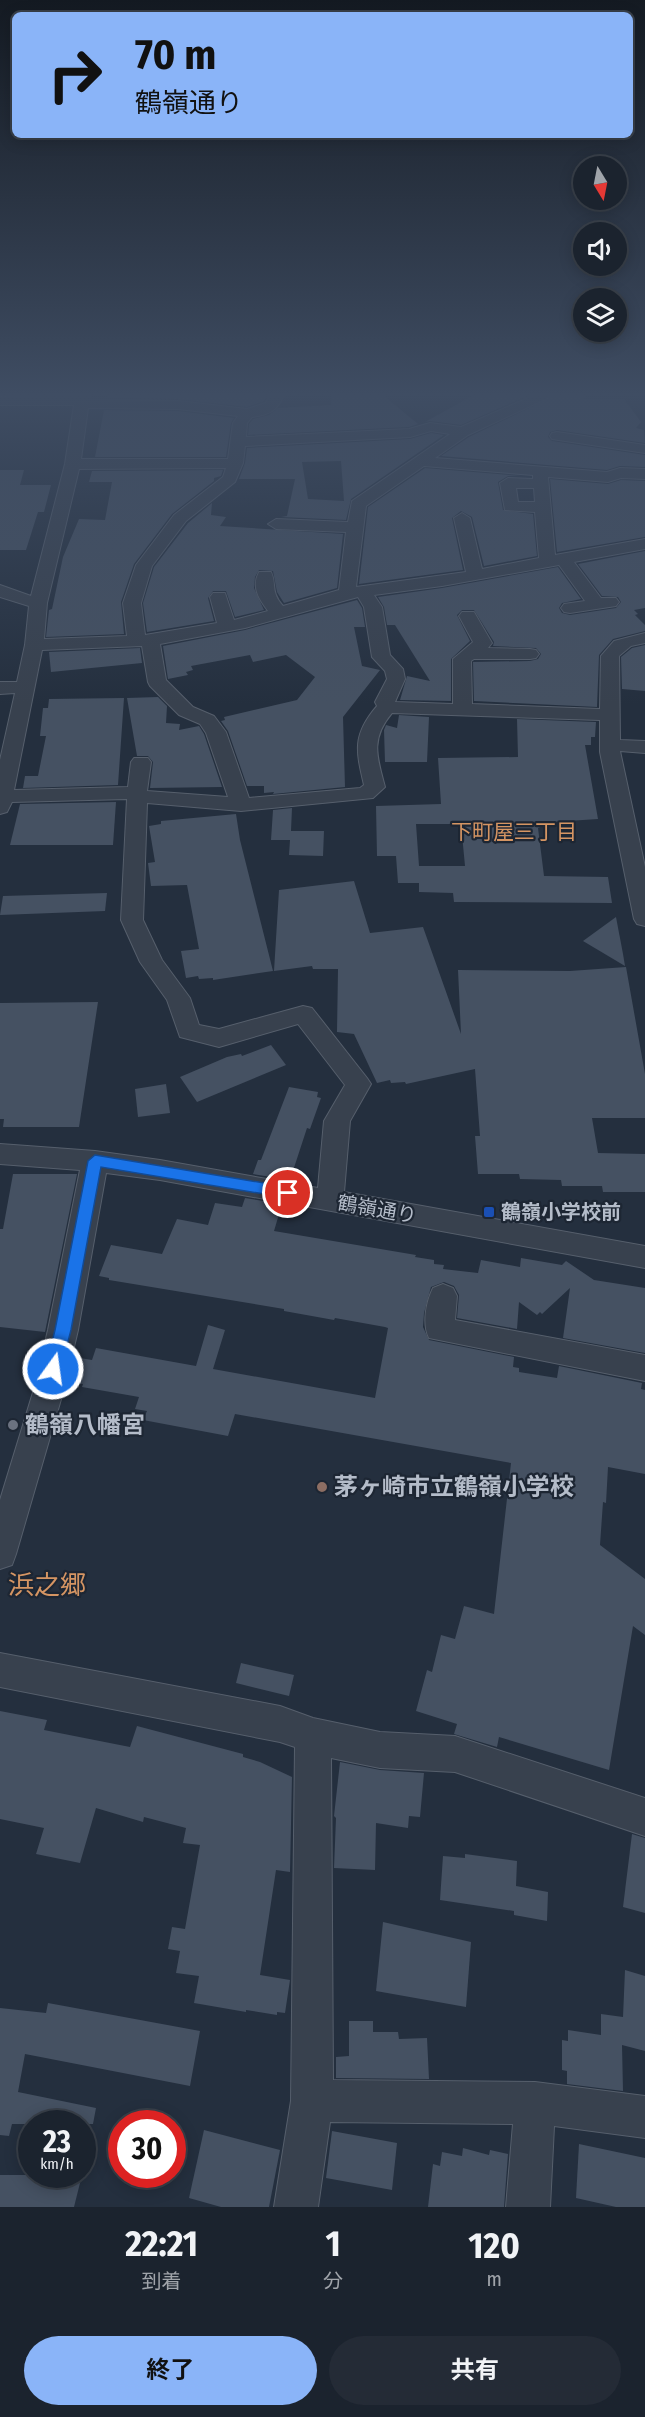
<!DOCTYPE html>
<html lang="ja">
<head>
<meta charset="utf-8">
<style>
	body { margin:0; font-family:"Fira Sans Condensed","Noto Sans JP",sans-serif; background:#242b36; color:#f1f3f6; height:100vh; display:flex; flex-direction:column; font-size:22px; white-space:nowrap }
	* { box-sizing:border-box; margin:0 }
	p { font-size:20px; color:#a0a4aa }
	.icon { flex:none; width:33px; height:33px; fill:none; stroke:currentColor; stroke-width:2; stroke-linecap:round; stroke-linejoin:round }
	.map { position:relative; height:2207px; overflow:hidden }
	.drawer { display:flex; flex-direction:column; background:#1b232e; flex:1 }
	.drawer>* { flex:none }
	.banner { position:absolute; left:12px; top:12px; width:621px; height:126px; border-radius:9px; box-shadow:0 3px 15px #0003,0 0 0 2px #39404a; background:#8ab4f8; color:#111; overflow:hidden }
	.needle { width:39px; rotate:170deg }
	.controls { position:absolute; left:573px; top:156px; display:grid; gap:12px }
	.controls a { display:grid; place-items:center; width:54px; height:54px; border-radius:50%; background:#1b232e; box-shadow:0 3px 15px #0003,0 0 0 2px #39404a; font-size:30px }
	.speed { position:absolute; left:18px; top:2110px; display:flex; gap:12px; font-size:30px; font-weight:700; text-align:center }
	.speed>* { display:grid; place-content:center; width:78px; height:78px; border-radius:50%; background:#1b232e; box-shadow:0 3px 15px #0003,0 0 0 2px #39404a; line-height:1 }
	.speed small { font-size:15px; font-weight:400 }
	.speed .limit { border:9px solid #d22; background:#fff; color:#111 }
	.pin { position:absolute; display:grid; place-items:center; width:51px; height:51px; color:#fff; margin:-26px; border:3px solid #fff; border-radius:50%; box-shadow:0 2px 6px #0007 }
	.me { position:absolute; width:66px; margin:-33px; rotate:14deg; stroke-linejoin:round; filter:drop-shadow(0 0 4px #0008) }
	.turn { display:flex; align-items:center; gap:21px; height:126px; padding:0 24px; font-size:27px }
	.turn .icon { width:78px; height:78px; stroke-width:2.5 }
	.turn b { display:block; font-size:42px; line-height:51px }
	.eta { display:flex; justify-content:space-evenly; align-items:center; height:102px; text-align:center }
	.eta b { font-size:36px; font-weight:700; line-height:42px }
	.button { display:flex; gap:12px; margin-top:auto; padding:12px 24px }
	.button a { flex:1; height:69px; border-radius:36px; background:#8ab4f8; color:#111; font-size:24px; font-weight:700; line-height:69px; text-align:center }
	.button a+a { background:#242b36; color:#f1f3f6 }
	.map>svg:first-child { display:block }
	.building { fill:#455162; fill-rule:evenodd }
	.lines { fill:none; stroke-linecap:round; stroke-linejoin:round }
	.minor-casing { stroke:#565f6c; stroke-width:2 }
	.minor { fill:#38414e; fill-rule:evenodd }
	.route { fill:#1a73e8; stroke:#114b97; stroke-width:1.5 }
	.transit-dot { fill:#1a4fb4; stroke:#1d2633; stroke-width:2 }
	.worship-dot { fill:#6b7280; stroke:#1d2633; stroke-width:2 }
	.education-dot { fill:#8d6e63; stroke:#1d2633; stroke-width:2 }
	.labels { text-anchor:middle; dominant-baseline:central; stroke-width:4.5; stroke-linejoin:round; paint-order:stroke }
	.street-label { font-size:20px; fill:#b4bcc9; stroke:#1d2633 }
	.poi-label { font-size:20px; font-weight:bold; fill:#b4bcc9; stroke:#1d2633; text-anchor:start }
	.neighbourhood-label { font-size:21px; fill:#d59563; stroke:#1d2633 }
	.near-poi-label { font-size:24px; font-weight:bold; fill:#b4bcc9; stroke:#1d2633; text-anchor:start }
	.near-neighbourhood-label { font-size:26px; fill:#d59563; stroke:#1d2633 }
</style>
</head>
<body>
<div class="map">
<svg width="645" height="2207" viewBox="0 0 645 2207">
	<rect width="100%" height="100%" fill="#242f3e"/>
	<g class="building">
		<path d="M108 395H267L264 401 247 407 178 399 107 398Z"/>
		<path d="M332 395H383L418 424 409 427 248 435 249 424 253 419 269 415 278 408 331 405Z"/>
		<path d="M474 395H529L461 425 430 421 425 422Z"/>
		<path d="M556 395H586L582 399H624L641 422 636 428 644 430 645 443 557 430 550 432 548 437 552 441 645 455V467L620 466 607 470 441 456 469 437Z"/>
		<path d="M104 410 178 411 234 418 231 423 226 457H95Z"/>
		<path d="M431 433 444 435 351 499 346 520 281 517 287 516 295 479H239L245 463 247 448 410 439ZM341 461 344 501 308 499 302 462Z"/>
		<path d="M425 468 521 476H508L498 482 503 510 533 514 537 556 484 566 472 517 461 511 452 518 463 570 359 584 368 507Z"/>
		<path d="M0 470H24L20 485H51L44 512H38L26 550H0Z"/>
		<path d="M223 470 221 476 214 478V481L172 514 134 564 121 602 124 634 46 637 49 610 52 609 63 557 79 519 105 520 112 482H89L92 471Z"/>
		<path d="M550 479 608 484 621 480 645 481V537L557 552Z"/>
		<path d="M212 503 211 515 226 517 220 526 343 534 337 588 284 603 277 592 273 571 259 570 255 577 254 588 264 610 235 617 226 591H213L208 598 214 621 147 632 143 603 154 567 188 523Z"/>
		<path d="M645 551V608L634 610 638 614 635 615 645 625V631L613 639 599 655 597 707 474 701 473 662 530 661 538 659 541 654 536 648 493 646 494 642 474 610H462L457 615 470 641 451 659V701L400 700 407 676 430 681 395 625H387L384 607 378 597 442 588 558 567 581 599 562 603 559 608 562 613 570 615 616 608 621 602 618 597 602 596 578 564Z"/>
		<path d="M357 600 362 608 365 627H354L362 666 380 670 343 717 345 787 273 794 274 792 264 793V786H247L228 731 221 721 225 720 224 717 297 700 315 677 286 655 253 662 250 655 191 666 193 670 186 672 188 675 168 679 163 646 245 630Z"/>
		<path d="M645 645V691L622 689 621 657 632 648Z"/>
		<path d="M140 648 142 663 51 672 49 652Z"/>
		<path d="M158 697 167 706 166 723 180 724 179 730 199 726 204 734 222 787 150 788 153 762 148 756H137L127 698Z"/>
		<path d="M124 698 118 785 23 788 25 776H38L46 736H40L43 708H48L49 699Z"/>
		<path d="M399 715 429 717 427 762H385L384 730 386 725 397 728Z"/>
		<path d="M517 719 596 722 595 737H591V745H585L598 819 553 822 538 828 544 876 608 877 612 903 454 902 453 893 419 892V883H398L396 856H377L376 806 441 804 438 758 518 757ZM416 824H461L465 866H419Z"/>
		<path d="M116 802 113 845H10L20 804Z"/>
		<path d="M292 808 291 831H324L323 856 289 855 290 840H271L273 810Z"/>
		<path d="M236 814 240 840 273 971 213 980V978L199 979 198 976 186 978 181 951 199 949 187 885 151 886 148 863 155 862 149 826 161 824V821Z"/>
		<path d="M354 881 370 933 423 927 461 1034 458 970 570 971 626 967 645 1074V1118H592L598 1153 645 1154V1192H603L602 1186H562L561 1180 520 1179 519 1174H478L475 1136H480L475 1069 406 1084 405 1082 391 1083 390 1080 377 1083 354 1034 337 1032 338 969H313L312 966 274 971 279 890Z"/>
		<path d="M107 893 105 911 0 915 3 896Z"/>
		<path d="M616 917 623 954 625 966 583 941Z"/>
		<path d="M98 1002 79 1127H3L4 1119H0V1003Z"/>
		<path d="M271 1045 286 1065 197 1102 180 1077 227 1057 241 1054 242 1056Z"/>
		<path d="M166 1084 170 1113 138 1117 135 1089Z"/>
		<path d="M289 1087 318 1092 317 1097 321 1098 310 1129 307 1128 290 1180 253 1174 258 1160H261Z"/>
		<path d="M13 1174H77L45 1332 0 1327V1229H3Z"/>
		<path d="M245 1198 282 1204 274 1231 416 1255 415 1257 434 1260V1264L444 1265 443 1269 478 1273 481 1260 520 1267 521 1258 562 1265 566 1261 594 1280 645 1288V1353L563 1338 570 1288 542 1314 540 1312 537 1315 519 1302 517 1329 457 1318 459 1295 454 1286 444 1282 431 1287 424 1313 423 1327 429 1340 514 1357 513 1367 519 1368V1372L557 1378 559 1366 642 1383 641 1389 645 1390V1474L608 1467 606 1503 603 1502 600 1545 645 1579V1635L633 1626 609 1770 499 1737 497 1747 454 1734 457 1724 416 1711 427 1670 432 1672 441 1635 455 1639 464 1606 494 1614 511 1463 235 1414 228 1436 143 1420 147 1411 135 1409 139 1397 82 1387 83 1384 70 1382 80 1358 92 1360 96 1348 196 1366 208 1325 225 1330 213 1369 375 1398 388 1328 385 1327 335 1318 334 1320 284 1311V1309L109 1280V1278L99 1276 111 1245 162 1254 177 1219 208 1225 215 1203 242 1207Z"/>
		<path d="M241 1663 294 1675 289 1696 236 1683Z"/>
		<path d="M0 1711 47 1720 44 1730 130 1747 137 1726 243 1754V1757L260 1762 292 1777 290 1872 276 1870 260 1975 290 1980 285 2013 277 2012V2015L246 2010V2012L194 2003 199 1976 176 1973 180 1951 168 1949 172 1927 185 1929 200 1845 183 1843 186 1828 144 1817 143 1822 96 1808 80 1863 36 1854 44 1828 0 1819Z"/>
		<path d="M340 1762 380 1770 424 1773 420 1817 409 1816 408 1828 376 1823 375 1870 334 1868 336 1818 334 1816Z"/>
		<path d="M632 1834 645 1838V1913L623 1907Z"/>
		<path d="M465 1854 517 1861 516 1886 548 1892 547 1921 514 1915V1911L440 1900 443 1856 465 1858Z"/>
		<path d="M383 1922 471 1942 466 2007 376 1991Z"/>
		<path d="M625 1970 645 1976V2051L622 2045 623 2091 567 2084V2071L562 2070V2040L568 2041V2030L601 2035V2014L623 2017Z"/>
		<path d="M48 2003 200 2031 190 2086 25 2054 18 2092 96 2108 93 2124H12L9 2136 0 2135V2008L46 2013Z"/>
		<path d="M349 2021H373V2032H398L399 2039 427 2038 429 2079 336 2078V2057L349 2056Z"/>
		<path d="M204 2130 280 2150 269 2207H221L189 2198Z"/>
		<path d="M332 2131 397 2143 392 2190 326 2178Z"/>
		<path d="M579 2144 645 2158V2207H616L576 2198Z"/>
		<path d="M463 2148 489 2155 490 2150 508 2154 504 2207H428L433 2164 440 2166 442 2152 462 2156Z"/>
		<path d="M0 2175H82L74 2207H0Z"/>
	</g>
	<g class="lines">
		<g class="minor-casing">
			<g id="minor">
				<path d="M90 395 89 400 178 401 247 409 266 403 270 395H284C277 411 269 415 252 417L247 423 246 437 409 429 430 423 461 427 535 395H554L468 435 435 458 607 472 620 468 645 469V479L621 478 608 482 548 477 555 555 645 539V549L574 562 601 598H616L619 602 616 606 570 613 564 612 561 608 564 604 585 601 559 565 442 586 374 595 382 607 390 655 403 669 405 679 395 702 453 704V659L473 642 459 616 462 612H474L492 643 488 648 530 649 536 650 539 654 536 658 530 659H474L471 661 472 704 600 709 601 656 614 641 645 633V643L631 646 619 656 620 740 645 741V753L620 751 645 867V926L637 924 634 919 600 752V720L392 713C370 739 377 757 385 787L373 798 241 811 147 803 143 920 162 960 190 998 199 1025 219 1029 303 1006 312 1008 367 1078 371 1084 350 1121 344 1192 645 1246V1268L160 1180 106 1173 78 1330 64 1389 16 1554 12 1565 0 1569V1500L34 1389 48 1330 80 1170 0 1164V1144L95 1151 160 1160 318 1188 324 1121 345 1085 298 1024 219 1047 180 1037 167 1000 140 962 121 920 127 799 12 802 7 812 0 814V760L15 693 0 694V682H17L25 645 29 606 0 597V585L31 596 65 464 74 405H0V397ZM88 408 178 409 238 416 233 423 228 459H81ZM431 431 450 434 352 501 348 522 276 519 268 524 276 529 346 532 339 590 283 606C270 591 277 585 271 572H259C251 587 259 599 268 611L234 620 225 593H213L210 597 217 623 145 635 141 603 152 566 186 521 235 482 243 463 245 446 410 437ZM424 466 533 475V479L508 478 500 483 505 510 535 512 539 558 482 569 470 518 462 513 454 518 466 572 356 587 366 506ZM226 468 223 477 174 515 136 565 123 603 127 636 44 639 47 603 79 469ZM516 488H534L535 502H518ZM358 597 364 607 372 657 385 671 387 679 375 702 377 706C352 735 356 751 364 785L360 788 249 798 226 732 214 716 193 707 166 680 160 644 245 628ZM142 646 148 682 150 686 179 715 200 724 206 733 228 797 147 791 151 762 148 758H134L131 762 128 787 14 790 42 650Z"/>
				<path d="M557 432 645 445V453L552 439 550 436 552 433Z"/>
				<path d="M443 1284 453 1288 457 1296 455 1320 645 1355V1381L429 1338C422 1324 426 1302 433 1288Z"/>
				<path d="M0 1653 280 1706 313 1718 380 1732 455 1736 645 1798V1836L455 1772 380 1768 331 1758 333 2080 535 2082 645 2096V2138L554 2126 550 2207H506L513 2124 330 2122 318 2207H274L291 2101 295 1747 280 1742 0 1687Z"/>
			</g>
		</g>
		<use href="#minor" class="minor"/>
	</g>
	<linearGradient id="sky" x2="0" y2="1"><stop stop-color="#141a22"/><stop offset="0.56" stop-color="#3f4d63"/><stop offset="1" stop-color="#3f4d63" stop-opacity="0"/></linearGradient>
	<rect width="645" height="704" fill="url(#sky)"/>
	<path class="route" d="M95 1155 288 1187 293 1189 295 1193 293 1197 288 1198 101 1167 71 1330 61 1369 59 1374 53 1376 48 1374 45 1369 55 1330 88 1161Z"/>
	<rect class="transit-dot" x="483" y="1206" width="12" height="12" rx="3"/>
	<circle class="worship-dot" cx="13" cy="1425" r="6"/>
	<circle class="education-dot" cx="322" cy="1487" r="6"/>
	<g class="labels">
		<g class="street-label">
			<text transform="translate(377 1209) rotate(10)">鶴嶺通り</text>
		</g>
		<g class="poi-label">
			<text x="501" y="1212">鶴嶺小学校前</text>
		</g>
		<g class="neighbourhood-label">
			<text x="514" y="832">下町屋三丁目</text>
		</g>
		<g class="near-poi-label">
			<text x="25" y="1425">鶴嶺八幡宮</text>
			<text x="334" y="1487">茅ヶ崎市立鶴嶺小学校</text>
		</g>
		<g class="near-neighbourhood-label">
			<text x="47" y="1585">浜之郷</text>
		</g>
	</g>
</svg>
<div class="controls">
<a><svg class="needle" viewBox="-14 -14 28 28"><path d="M0-13l5 13h-10z" fill="#e53935"/><path d="M0 13l5-13h-10z" fill="#a0a4aa"/></svg></a>
<a><svg class="icon" aria-label="sound" viewBox="0 0 24 24"><path d="M4 9h4l5-4v14l-5-4H4zM17 9q2 3 0 6"/></svg></a>
<a><svg class="icon" aria-label="layers" viewBox="0 0 24 24"><path d="M12 4l9 5-9 5-9-5zM3 14l9 5 9-5"/></svg></a>
</div>
<div class="speed"><div>23<small>km/h</small></div><div class="limit">30</div></div>
<div class="pin" style="left:288px;top:1193px;background:#d93025"><svg class="icon" aria-label="arrive" viewBox="0 0 24 24"><path d="M6 21V4h12l-3 4 3 4H6"/></svg></div>
<svg class="me" style="left:53px;top:1369px" viewBox="-20 -20 40 40"><circle r="17" fill="#1a73e8" stroke="#fff" stroke-width="3"/><path d="M0-11L8 9 0 5-8 9z" fill="#fff"/></svg>
<div class="banner">
<div class="turn"><svg class="icon" aria-label="right" viewBox="0 0 24 24"><path d="M7 20v-9h11M14 6l5 5-5 5"/></svg><div><b>70 m</b>鶴嶺通り</div></div>
</div>
</div>
<section class="drawer">
<div class="eta">
<div><b>22:21</b><p>到着</p></div>
<div><b>1</b><p>分</p></div>
<div><b>120</b><p>m</p></div>
</div>
<div class="button"><a>終了</a><a>共有</a></div>
</section>
</body>
</html>
